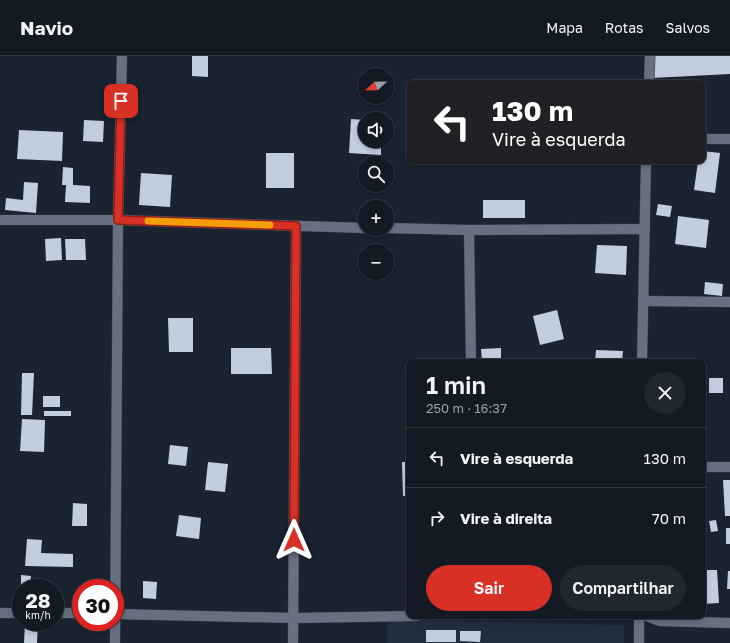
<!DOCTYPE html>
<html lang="pt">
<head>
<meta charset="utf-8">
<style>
	body { margin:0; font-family:"Golos Text",sans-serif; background:#212731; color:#f1f3f6; height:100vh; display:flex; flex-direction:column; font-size:15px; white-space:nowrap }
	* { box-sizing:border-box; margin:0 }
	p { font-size:13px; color:#9da1a6 }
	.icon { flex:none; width:22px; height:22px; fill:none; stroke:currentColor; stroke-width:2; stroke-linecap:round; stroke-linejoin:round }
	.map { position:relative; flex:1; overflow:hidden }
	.drawer { position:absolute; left:406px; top:303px; width:300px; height:260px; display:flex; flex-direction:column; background:#141a24; border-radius:8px; box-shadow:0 2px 6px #0003,0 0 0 1px #333841 }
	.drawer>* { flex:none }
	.guide { position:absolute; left:406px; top:24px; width:300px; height:84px; border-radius:8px; box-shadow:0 2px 6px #0003,0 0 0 1px #333841; background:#202124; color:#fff; overflow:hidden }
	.needle { width:26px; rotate:248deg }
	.fabs { position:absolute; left:358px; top:12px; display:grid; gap:8px }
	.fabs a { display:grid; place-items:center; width:36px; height:36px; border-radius:50%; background:#141a24; box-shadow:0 2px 6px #0003,0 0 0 1px #333841; font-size:20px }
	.speed { position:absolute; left:12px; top:523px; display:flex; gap:8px; font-size:20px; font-weight:700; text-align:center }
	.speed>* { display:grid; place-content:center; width:52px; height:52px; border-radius:50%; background:#141a24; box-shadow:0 2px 6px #0003,0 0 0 1px #333841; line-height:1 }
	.speed small { font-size:10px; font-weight:400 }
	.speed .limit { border:6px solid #d22; background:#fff; color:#111 }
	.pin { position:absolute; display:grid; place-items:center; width:34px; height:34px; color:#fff; margin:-17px; border-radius:8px; box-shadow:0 2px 6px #0006 }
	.me { position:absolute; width:44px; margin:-22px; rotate:0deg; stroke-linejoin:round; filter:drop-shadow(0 0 3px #0008) }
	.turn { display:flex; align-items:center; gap:14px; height:84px; padding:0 20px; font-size:18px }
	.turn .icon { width:52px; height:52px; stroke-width:2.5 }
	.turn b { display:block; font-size:28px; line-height:34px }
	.round { display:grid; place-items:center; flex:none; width:42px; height:42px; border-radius:21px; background:#212731 }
	.summary { display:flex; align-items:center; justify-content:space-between; height:68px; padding:0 20px }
	h1 { font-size:24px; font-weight:600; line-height:30px }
	.action { display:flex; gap:8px; margin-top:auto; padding:8px 20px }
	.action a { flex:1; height:46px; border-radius:24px; background:#d93025; color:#fff; font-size:16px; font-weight:600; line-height:46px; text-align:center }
	.action a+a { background:#212731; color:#f1f3f6 }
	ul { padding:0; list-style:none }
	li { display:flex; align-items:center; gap:12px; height:60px; padding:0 20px; border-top:1px solid #333841 }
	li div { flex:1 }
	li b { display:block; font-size:15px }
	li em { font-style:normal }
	header { display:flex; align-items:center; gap:24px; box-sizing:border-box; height:56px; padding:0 20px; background:#141a24; border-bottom:1px solid #333841 }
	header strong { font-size:19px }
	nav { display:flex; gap:22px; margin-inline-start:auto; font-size:14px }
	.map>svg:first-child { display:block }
	.built { fill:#222d3f }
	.building { fill:#c2cddf }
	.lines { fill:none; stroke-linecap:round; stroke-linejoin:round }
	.street-casing { stroke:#39404b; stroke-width:11 }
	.street { stroke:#667080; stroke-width:10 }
	.route-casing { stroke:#8d1f18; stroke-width:10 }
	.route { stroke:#d93025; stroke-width:7 }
	.slow { stroke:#f59e0b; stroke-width:7 }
</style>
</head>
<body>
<header>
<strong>Navio</strong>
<nav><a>Mapa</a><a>Rotas</a><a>Salvos</a></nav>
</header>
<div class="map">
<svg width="730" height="587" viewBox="0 0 730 587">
	<rect width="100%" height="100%" fill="#1a2330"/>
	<path class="built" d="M387 563 624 569V587H387Z"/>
	<g class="building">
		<path d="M192 0H208V21L192 20Z"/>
		<path d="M651 0H730V18L652 22Z"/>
		<path d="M351 63 365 64V85H381V99L349 97Z"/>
		<path d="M84 64 104 65 103 86 83 85Z"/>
		<path d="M19 74 63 76 62 105 17 103Z"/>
		<path d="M703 95 720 97 715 137 694 134 698 105H703Z"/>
		<rect x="266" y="97" width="28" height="35"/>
		<path d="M63 111 73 112V129L90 130V147L65 146 66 129H62Z"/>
		<path d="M141 117 172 119 170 151 139 149Z"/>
		<path d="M24 126 38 127 36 157 5 154 6 142 23 144Z"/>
		<rect x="483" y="144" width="42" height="18"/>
		<path d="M658 148 672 150 670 161 656 159Z"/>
		<path d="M678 160 709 164 706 192 675 188Z"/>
		<path d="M61 182 62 204 46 205 45 183Z"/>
		<path d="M65 183H85L86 204H66Z"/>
		<path d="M597 189 627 190 626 219 595 217Z"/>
		<path d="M705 226 723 228 722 240 704 238Z"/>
		<path d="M557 254 564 283 540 289 533 260Z"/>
		<path d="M168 262H193V296H169Z"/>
		<path d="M231 292H271L272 318H231Z"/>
		<path d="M501 292V306H482L481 293Z"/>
		<path d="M596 294 623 295 622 306H595Z"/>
		<path d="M22 317H34L32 359H21Z"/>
		<rect x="709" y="322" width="14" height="15"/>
		<rect x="43" y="340" width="17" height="11"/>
		<rect x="44" y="355" width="27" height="5"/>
		<path d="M22 363 45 364 44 396 20 395Z"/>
		<path d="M170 389 188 391 186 410 168 408Z"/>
		<path d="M208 406 228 408 225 436 205 434Z"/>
		<path d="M402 406H409V440H403Z"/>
		<path d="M723 424H730V460H725Z"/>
		<path d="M73 447 87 448V470H72Z"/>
		<path d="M179 459 201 462 199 483 176 480Z"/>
		<path d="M716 464 718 475 711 476 709 465Z"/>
		<rect x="726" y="472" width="4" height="16"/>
		<path d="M27 483 42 484 41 497 73 498V511L25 510Z"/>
		<path d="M703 514H717L719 547 703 548Z"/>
		<path d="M728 515H730V533H727Z"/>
		<path d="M21 519 31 520 30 532H21Z"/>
		<path d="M143 525 157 526 156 543 143 542Z"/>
		<path d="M25 567H38L37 587H24Z"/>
		<rect x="426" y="574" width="30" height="12"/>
		<path d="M460 575H481L480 586 460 585Z"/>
	</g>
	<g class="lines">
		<g class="street-casing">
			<g id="street">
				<path d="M649 27 650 0"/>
				<path d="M703 83H730"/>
				<path d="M0 164H118L365 172"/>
				<path d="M387 172 469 174 645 173"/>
				<path d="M469 174 471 306"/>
				<path d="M644 245 730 246"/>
				<path d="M642 306 646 105"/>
				<path d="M703 411H730"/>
				<path d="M0 557H21"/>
				<path d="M55 557H81"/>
				<path d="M115 558 294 562 417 560"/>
				<path d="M639 560V587"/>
				<path d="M647 560 660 565 730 567"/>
				<path d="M115 587 118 164 122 0"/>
				<path d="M293 587 296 170"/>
			</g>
		</g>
		<use href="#street" class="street"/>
	</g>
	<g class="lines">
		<g class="route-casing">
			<path id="route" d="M121 45 118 164 296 170 294 484"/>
		</g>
		<use href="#route" class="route"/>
		<path class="slow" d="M148 165 270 169"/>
	</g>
</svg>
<div class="fabs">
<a><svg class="needle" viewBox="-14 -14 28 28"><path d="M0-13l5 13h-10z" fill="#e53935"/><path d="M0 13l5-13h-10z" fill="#9da1a6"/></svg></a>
<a><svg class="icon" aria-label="sound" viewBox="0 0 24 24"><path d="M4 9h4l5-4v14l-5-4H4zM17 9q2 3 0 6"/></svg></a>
<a><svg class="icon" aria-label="search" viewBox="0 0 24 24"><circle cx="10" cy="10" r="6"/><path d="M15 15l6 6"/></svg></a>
<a>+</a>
<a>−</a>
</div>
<div class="speed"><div>28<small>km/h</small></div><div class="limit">30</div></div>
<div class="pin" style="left:121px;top:45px;background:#d93025"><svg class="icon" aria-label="arrive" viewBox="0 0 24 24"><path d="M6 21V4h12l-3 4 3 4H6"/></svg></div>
<svg class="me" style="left:294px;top:484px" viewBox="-20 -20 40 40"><path d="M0-17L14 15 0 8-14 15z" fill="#d93025" stroke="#fff" stroke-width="4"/></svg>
<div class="guide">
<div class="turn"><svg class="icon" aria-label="left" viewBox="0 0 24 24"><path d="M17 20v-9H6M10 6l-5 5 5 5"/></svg><div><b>130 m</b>Vire à esquerda</div></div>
</div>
<section class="drawer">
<div class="summary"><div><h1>1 min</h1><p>250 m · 16:37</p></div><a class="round"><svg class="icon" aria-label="close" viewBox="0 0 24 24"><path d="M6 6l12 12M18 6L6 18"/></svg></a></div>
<ul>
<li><svg class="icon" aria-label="left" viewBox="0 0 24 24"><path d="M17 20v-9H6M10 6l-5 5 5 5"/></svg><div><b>Vire à esquerda</b></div><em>130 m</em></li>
<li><svg class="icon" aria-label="right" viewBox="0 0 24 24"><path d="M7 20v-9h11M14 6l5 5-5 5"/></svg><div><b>Vire à direita</b></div><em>70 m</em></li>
</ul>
<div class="action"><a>Sair</a><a>Compartilhar</a></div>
</section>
</div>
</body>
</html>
